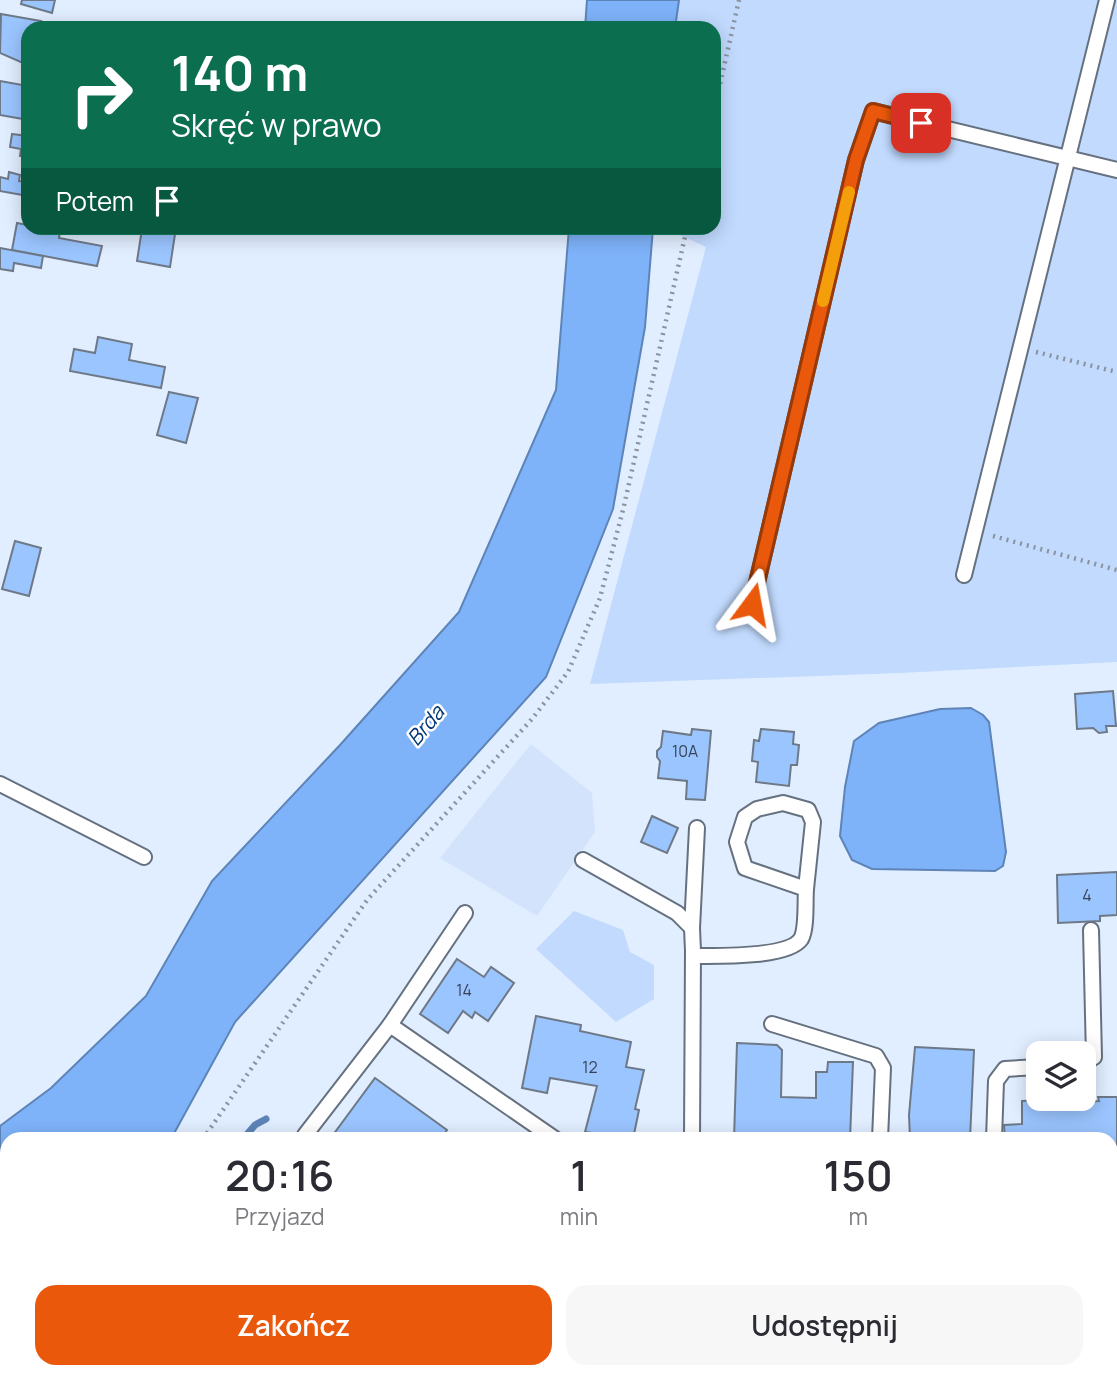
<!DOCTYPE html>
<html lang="pl">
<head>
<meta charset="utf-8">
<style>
	body { margin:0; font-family:Manrope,sans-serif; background:#f7f7f7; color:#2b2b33; height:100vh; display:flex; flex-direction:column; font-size:26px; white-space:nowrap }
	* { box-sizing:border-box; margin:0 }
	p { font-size:23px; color:#7c7c81 }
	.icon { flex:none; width:38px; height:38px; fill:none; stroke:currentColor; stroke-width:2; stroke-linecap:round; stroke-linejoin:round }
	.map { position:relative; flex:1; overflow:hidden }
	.drawer { position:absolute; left:0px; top:1132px; width:1118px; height:247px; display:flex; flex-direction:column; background:#fff; border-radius:21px 21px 0 0; box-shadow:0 4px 18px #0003 }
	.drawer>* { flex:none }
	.top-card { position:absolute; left:21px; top:21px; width:700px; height:214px; border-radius:21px; box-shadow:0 4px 18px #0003; background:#0b6e4f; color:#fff; overflow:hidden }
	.controls { position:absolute; left:1026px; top:1041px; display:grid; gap:14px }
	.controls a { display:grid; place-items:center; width:70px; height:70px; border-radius:14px; background:#fff; box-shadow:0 4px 18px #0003; font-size:35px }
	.pin { position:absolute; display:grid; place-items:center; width:60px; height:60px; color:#fff; margin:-30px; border-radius:14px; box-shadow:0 4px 10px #0006 }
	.me { position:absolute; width:77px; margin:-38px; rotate:13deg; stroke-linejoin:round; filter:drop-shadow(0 0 5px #0008) }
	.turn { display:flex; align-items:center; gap:24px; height:147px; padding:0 35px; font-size:32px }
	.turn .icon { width:91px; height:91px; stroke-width:2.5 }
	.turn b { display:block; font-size:49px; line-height:60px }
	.then { display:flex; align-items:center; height:66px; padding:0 35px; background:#0003; gap:14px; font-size:26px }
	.eta { display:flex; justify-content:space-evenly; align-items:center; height:119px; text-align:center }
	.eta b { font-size:42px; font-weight:600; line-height:49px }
	.action { display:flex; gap:14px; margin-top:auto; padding:14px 35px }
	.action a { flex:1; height:80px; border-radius:21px; background:#ea580c; color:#fff; font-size:28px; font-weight:600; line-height:80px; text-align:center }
	.action a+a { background:#f7f7f7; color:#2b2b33 }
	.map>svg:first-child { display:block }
	.built { fill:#d2e3fb }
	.green { fill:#c1dafe }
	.water { fill:#7eb2f9; stroke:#5e84b7; stroke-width:2 }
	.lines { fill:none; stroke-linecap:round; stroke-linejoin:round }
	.stream { stroke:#5e84b7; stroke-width:7 }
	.building { fill:#9bc5ff; stroke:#6e7988; stroke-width:2 }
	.service-casing { stroke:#667180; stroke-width:18 }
	.minor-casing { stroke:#667180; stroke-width:32 }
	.path { stroke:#8a939f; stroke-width:4.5; stroke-dasharray:2 5; stroke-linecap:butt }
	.service { stroke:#fff; stroke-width:14 }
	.minor { stroke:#fff; stroke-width:28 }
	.route-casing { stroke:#983908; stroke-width:18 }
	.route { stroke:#ea580c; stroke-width:12 }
	.slow { stroke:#f59e0b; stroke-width:12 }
	.labels { text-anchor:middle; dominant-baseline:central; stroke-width:5; stroke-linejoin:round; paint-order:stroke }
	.number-label { font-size:16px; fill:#364356 }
	.water-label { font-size:21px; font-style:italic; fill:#013674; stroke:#fff }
</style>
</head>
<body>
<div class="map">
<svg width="1117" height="1378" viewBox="0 0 1117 1378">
	<rect width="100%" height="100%" fill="#e1eeff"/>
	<path class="built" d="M531 744 592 793 595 832 537 916 440 858Z"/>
	<g class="green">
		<path d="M679 0H1117V662L900 673 590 684 706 247 665 228H714V28H675Z"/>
		<path d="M574 911 623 930 630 952 654 965V999L616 1022 536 949Z"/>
	</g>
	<g class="water">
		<path d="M587 0H679L675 28H585Z"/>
		<path d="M569 228H653L645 327 613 509 546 677 235 1022 171 1139H7V1282L0 1293V1126L51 1088 146 996 212 881 340 745 459 612 556 390Z"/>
		<path d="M971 708 983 715 989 722 1006 852 1003 866 995 871 872 869 852 860 840 836 845 787 854 741 879 723 940 709Z"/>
	</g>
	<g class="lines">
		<path class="stream" d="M243 1139 255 1125 266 1119"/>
	</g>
	<g class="building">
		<path d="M22 0H55L52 13 21 4Z"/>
		<path d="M1 14 41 21 38 28H28V52L23 63 0 53Z"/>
		<path d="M0 81 28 86 23 119 0 115Z"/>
		<path d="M25 121H28V136L23 135Z"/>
		<path d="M12 134 28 136V165L26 157 20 156 21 149 10 147Z"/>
		<path d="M9 172 20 175 19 181 28 182V196L0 191V177L8 179Z"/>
		<path d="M17 223 28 225V228L60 231 59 238 102 246 97 266 12 250Z"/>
		<path d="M142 229 175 234 170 267 137 261Z"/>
		<path d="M0 248 43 256 41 268 14 263 13 271 0 269Z"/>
		<path d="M98 337 132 344 129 360 165 367 161 388 70 371 74 349 95 353Z"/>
		<path d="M169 392 198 398 186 443 157 435Z"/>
		<path d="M15 541 41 548 29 596 2 589Z"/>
		<path d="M1113 691 1116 726H1106L1107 732 1099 733 1093 728 1077 729 1075 694Z"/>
		<path d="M692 729 711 731 705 800 686 799 687 781 658 778 660 761 657 757V751L661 747 663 731 691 735Z"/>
		<path d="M761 729 794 732 793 744 799 745 797 765H791L789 786 756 782 758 762 752 761 754 740 759 741Z"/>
		<path d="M652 816 678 828 667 853 641 842Z"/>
		<path d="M1117 872V915L1100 916V921L1058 923 1057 875Z"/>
		<path d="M457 959 484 977 491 967 514 983 488 1021 475 1012 472 1018 463 1011 448 1033 420 1014Z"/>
		<path d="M536 1016 581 1025 580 1031 631 1042 626 1067 644 1070 635 1109 639 1110 633 1139 585 1132 597 1086 550 1078 547 1093 522 1088Z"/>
		<path d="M737 1043 777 1045 782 1050 781 1097 816 1098V1072H827L828 1062H853L850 1139H734Z"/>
		<path d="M915 1047 974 1050 970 1139H910L909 1115Z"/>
		<path d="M375 1078 447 1130 441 1139H330Z"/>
		<path d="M1098 1097H1117V1147H1111V1139H1005L1004 1125 1022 1124V1101L1060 1099V1103L1099 1101Z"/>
		<path d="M1117 1363V1378H1082L1081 1372H1111V1364Z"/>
		<path d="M163 1372H170L178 1378H159Z"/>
		<path d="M170 1372H209L205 1378H178Z"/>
		<path d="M377 1372H444L443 1378H377Z"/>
		<rect x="568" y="1372" width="45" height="6"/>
		<path d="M806 1372H835V1378H805Z"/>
		<path d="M965 1372H998L997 1378H964Z"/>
	</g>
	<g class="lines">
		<g class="service-casing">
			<g id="service">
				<path d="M964 575 1107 0"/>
				<path d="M752 604 856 160 873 111 1117 170"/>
				<path d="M0 784 144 857"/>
				<path d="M583 860 677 913 692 928 693 951 692 1139"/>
				<path d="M692 928 697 828"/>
				<path d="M693 956C716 956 788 958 801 939 807 929 805 901 806 889L745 868 737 842 745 817 757 809 783 803 808 810 813 822 806 889"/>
				<path d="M772 1024 876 1056 883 1068 880 1139"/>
				<path d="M390 1025 465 913"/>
				<path d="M1083 1064 1094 1057 1091 930"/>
				<path d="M305 1135 390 1025 555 1139"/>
				<path d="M994 1139 996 1081 1005 1069 1038 1067"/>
			</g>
		</g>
		<g class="minor-casing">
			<g id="minor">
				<path d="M1111 1212H1117"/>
				<path d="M694 1372V1378"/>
				<path d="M277 1378 281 1372"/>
			</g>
		</g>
		<g class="path">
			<path d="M714 111 739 0"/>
			<path d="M1036 352 1117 372"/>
			<path d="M993 536 1117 570"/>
			<path d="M203 1139 367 900 532 719 568 672 600 598 623 510 687 228"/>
			<path d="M0 1364 7 1354"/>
		</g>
		<use href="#service" class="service"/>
		<use href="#minor" class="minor"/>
	</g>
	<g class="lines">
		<g class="route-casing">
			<path id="route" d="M752 604 856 160 873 111 921 123"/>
		</g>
		<use href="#route" class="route"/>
		<path class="slow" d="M823 301 849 192"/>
	</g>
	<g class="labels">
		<g class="number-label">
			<text x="685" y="751">10A</text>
			<text x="1087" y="895">4</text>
			<text x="464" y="990">14</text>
			<text x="590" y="1067">12</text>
		</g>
		<g class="water-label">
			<text transform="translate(425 725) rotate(-50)">Brda</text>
		</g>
	</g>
</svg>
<div class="controls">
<a><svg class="icon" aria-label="layers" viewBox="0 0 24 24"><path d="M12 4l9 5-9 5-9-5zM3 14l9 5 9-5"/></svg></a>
</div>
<div class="pin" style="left:921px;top:123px;background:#d93025"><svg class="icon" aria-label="arrive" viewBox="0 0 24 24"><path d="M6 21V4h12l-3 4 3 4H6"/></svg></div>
<svg class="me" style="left:752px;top:604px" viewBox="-20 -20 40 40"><path d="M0-17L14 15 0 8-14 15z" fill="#ea580c" stroke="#fff" stroke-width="4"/></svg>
<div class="top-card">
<div class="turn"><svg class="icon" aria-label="right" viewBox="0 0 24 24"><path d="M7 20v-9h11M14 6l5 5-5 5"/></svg><div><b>140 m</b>Skręć w prawo</div></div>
<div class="then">Potem<svg class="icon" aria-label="arrive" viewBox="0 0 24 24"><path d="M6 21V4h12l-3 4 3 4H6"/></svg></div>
</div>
<section class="drawer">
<div class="eta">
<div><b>20:16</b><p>Przyjazd</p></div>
<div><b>1</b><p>min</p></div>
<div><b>150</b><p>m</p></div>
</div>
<div class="action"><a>Zakończ</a><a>Udostępnij</a></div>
</section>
</div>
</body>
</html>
